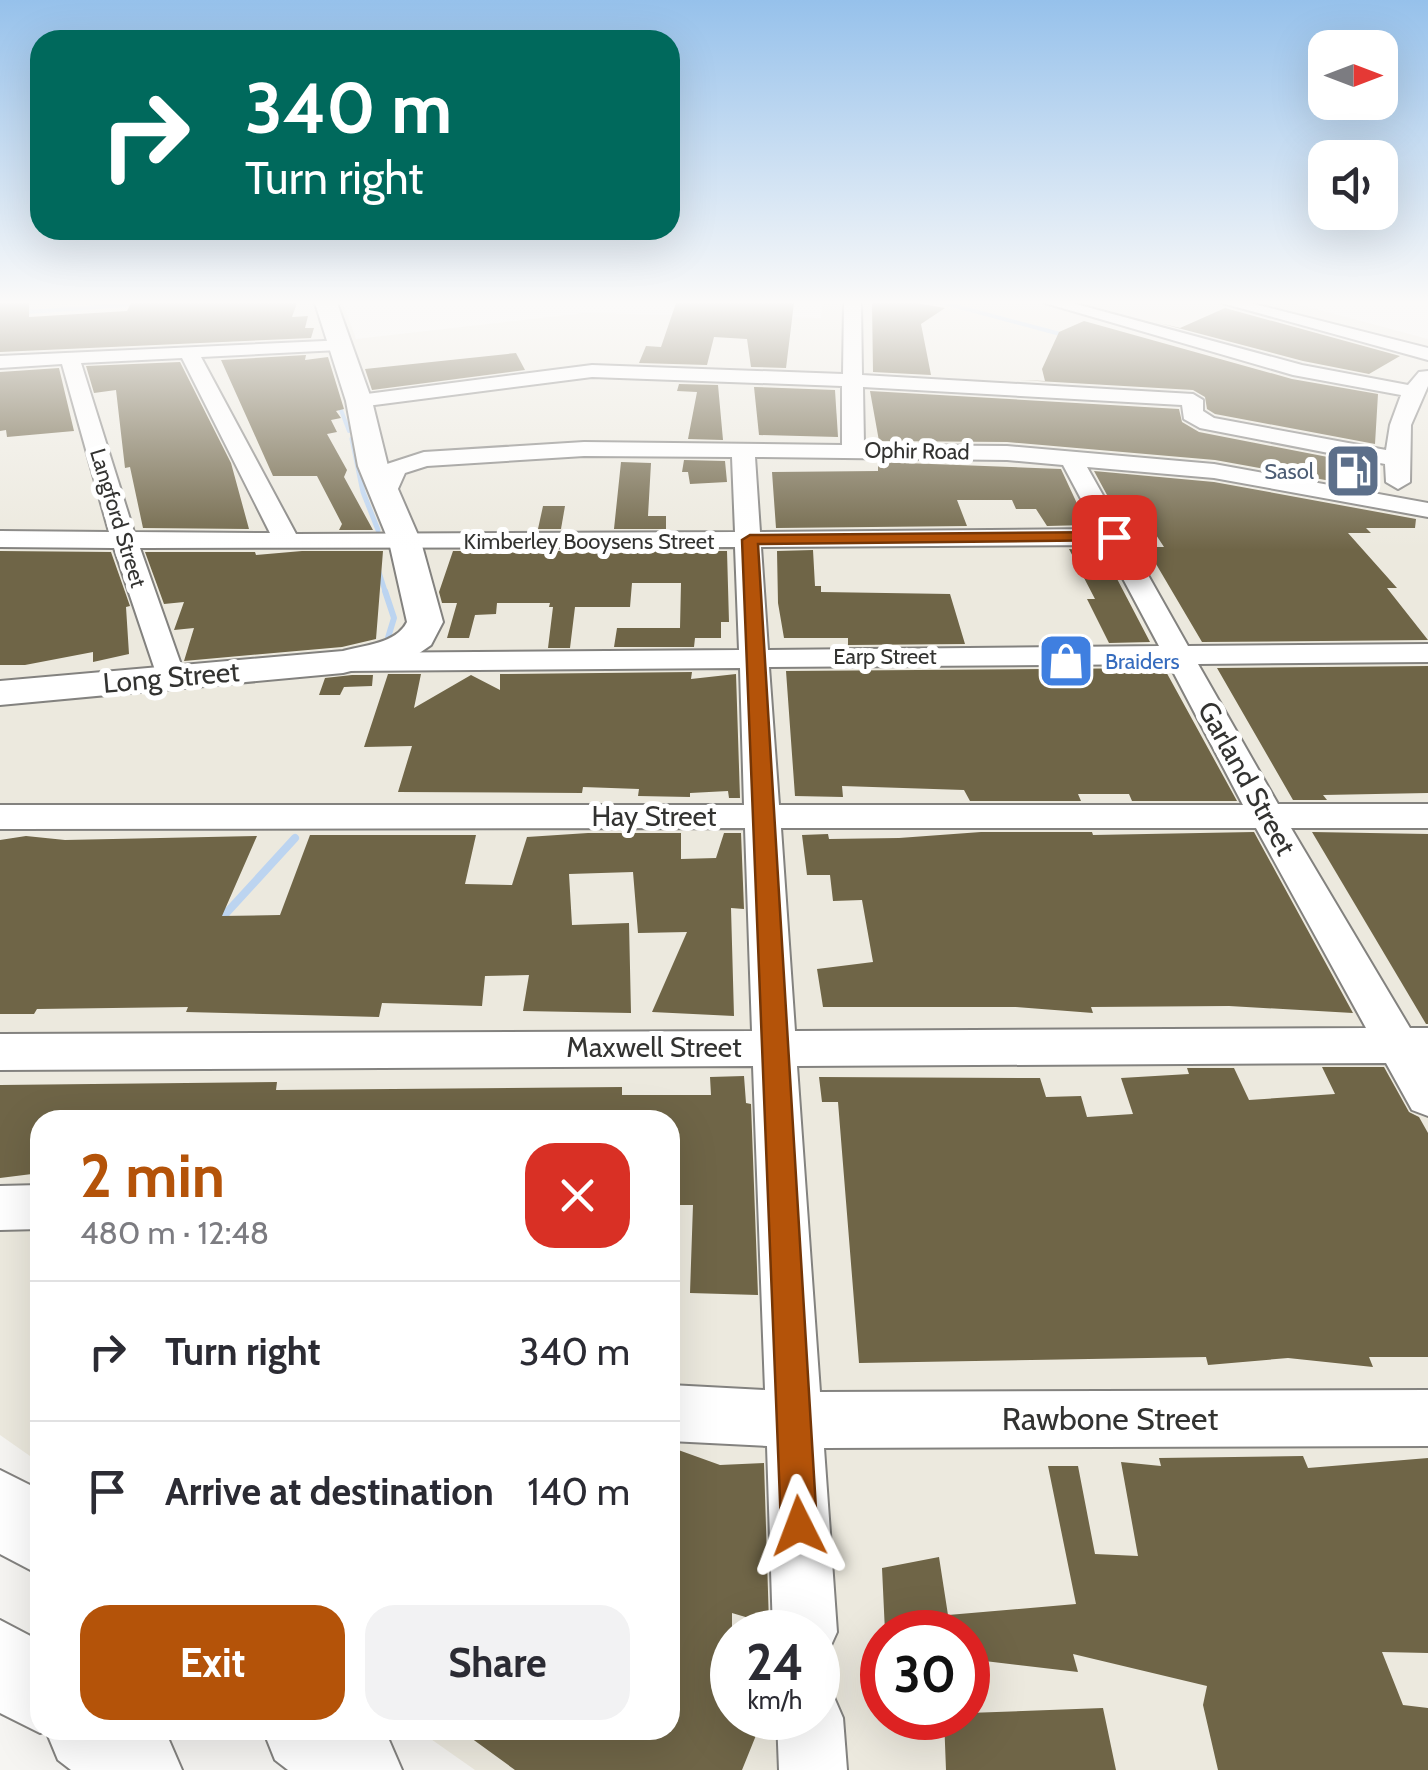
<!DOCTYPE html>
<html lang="en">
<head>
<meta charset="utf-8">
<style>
	body { margin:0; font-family:Cabin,sans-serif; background:#f2f2f3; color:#2b2b33; height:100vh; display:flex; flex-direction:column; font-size:38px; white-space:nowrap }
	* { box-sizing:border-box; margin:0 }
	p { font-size:32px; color:#7c7c81 }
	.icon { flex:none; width:55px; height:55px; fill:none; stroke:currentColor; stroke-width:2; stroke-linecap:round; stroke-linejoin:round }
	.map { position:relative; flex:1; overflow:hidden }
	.sheet { position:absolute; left:30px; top:1110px; width:650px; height:630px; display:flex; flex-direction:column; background:#fff; border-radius:30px; box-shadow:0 10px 40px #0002 }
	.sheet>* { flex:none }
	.hud { position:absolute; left:30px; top:30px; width:650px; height:210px; border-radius:30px; box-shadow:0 10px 40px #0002; background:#00695c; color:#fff; overflow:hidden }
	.needle { width:65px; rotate:90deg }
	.fabs { position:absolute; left:1308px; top:30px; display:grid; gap:20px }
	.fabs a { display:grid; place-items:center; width:90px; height:90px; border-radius:20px; background:#fff; box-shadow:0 10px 40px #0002; font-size:50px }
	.speed { position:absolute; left:710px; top:1610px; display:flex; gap:20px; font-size:50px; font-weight:700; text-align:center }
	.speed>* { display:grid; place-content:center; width:130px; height:130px; border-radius:50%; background:#fff; box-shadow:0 10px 40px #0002; line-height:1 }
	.speed small { font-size:25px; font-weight:400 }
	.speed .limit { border:15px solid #d22; background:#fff; color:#111 }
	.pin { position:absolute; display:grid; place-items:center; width:85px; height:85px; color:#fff; margin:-42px; border-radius:20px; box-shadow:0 5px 15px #0006 }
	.me { position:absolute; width:110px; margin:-55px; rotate:357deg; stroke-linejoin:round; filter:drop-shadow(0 0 8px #0008) }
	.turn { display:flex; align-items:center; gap:35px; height:210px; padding:0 50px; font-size:45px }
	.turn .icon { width:130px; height:130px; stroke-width:2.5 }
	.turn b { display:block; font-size:70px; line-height:85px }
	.round { display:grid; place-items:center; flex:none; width:105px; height:105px; border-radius:30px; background:#f2f2f3 }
	.head { display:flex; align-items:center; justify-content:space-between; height:170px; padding:0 50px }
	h1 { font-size:60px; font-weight:700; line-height:75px; color:#b45309 }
	.button { display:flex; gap:20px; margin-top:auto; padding:20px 50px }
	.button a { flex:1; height:115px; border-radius:30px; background:#b45309; color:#fff; font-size:40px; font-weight:700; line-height:115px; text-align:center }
	.button a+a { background:#f2f2f3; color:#2b2b33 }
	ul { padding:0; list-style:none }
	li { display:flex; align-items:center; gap:30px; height:140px; padding:0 50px; border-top:2px solid #e1e1e2 }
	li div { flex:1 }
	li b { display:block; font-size:38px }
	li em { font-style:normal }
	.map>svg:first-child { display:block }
	.built { fill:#ece9de; fill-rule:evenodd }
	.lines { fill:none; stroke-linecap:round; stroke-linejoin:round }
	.stream-far3 { stroke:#bcd4f0; stroke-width:4 }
	.stream-far2 { stroke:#bcd4f0; stroke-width:5 }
	.stream-far1 { stroke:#bcd4f0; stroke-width:6 }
	.stream { stroke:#bcd4f0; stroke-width:8 }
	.building { fill:#6f6547 }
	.minor-casing { stroke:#83827f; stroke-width:4 }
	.major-casing { stroke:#83827f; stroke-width:4 }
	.minor { fill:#fff; fill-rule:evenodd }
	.major { fill:#fff; fill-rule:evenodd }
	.route { fill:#b45309; stroke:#753606; stroke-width:2.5 }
	.labels { text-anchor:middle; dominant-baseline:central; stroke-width:10; stroke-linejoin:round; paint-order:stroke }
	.far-street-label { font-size:22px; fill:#333331; stroke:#fff }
	.far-service-label { font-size:22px; fill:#4e5e75; stroke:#fff; text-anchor:end }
	.far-shop-label { font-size:22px; fill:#366cbe; stroke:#fff; text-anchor:start }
	.street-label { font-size:28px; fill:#333331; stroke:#fff }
	.near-street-label { font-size:32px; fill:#333331; stroke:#fff }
</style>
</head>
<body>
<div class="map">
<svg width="1428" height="1770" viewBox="0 0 1428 1770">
	<rect width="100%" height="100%" fill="#f6f5f2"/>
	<path class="built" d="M0 303H343L356 339 584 313 821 318 822 303H1294L1428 339V1770H475L418 1730H670V1120H40V1463L0 1435ZM732 1632H818V1718H732ZM882 1632H968V1718H882Z"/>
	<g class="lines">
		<g class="stream-far3">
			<path d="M944 303 1064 335"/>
			<path d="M0 314 140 304"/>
			<path d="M341 410 349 431"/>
		</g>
		<g class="stream-far2">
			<path d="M352 439 363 492 378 530"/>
			<path d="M378 569 386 594"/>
		</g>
		<path class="stream-far1" d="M385 591 394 618 387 641"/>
		<path class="stream" d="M219 921 295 838"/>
	</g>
	<g class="building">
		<path d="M0 303H29V317L127 311 131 303H297L292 317 308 316 305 328H314L311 338 0 352Z"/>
		<path d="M676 303H794L786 368 751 367 747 339 714 337 707 365 639 363 646 346 661 347Z"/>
		<path d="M872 303H917L945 308 921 324 931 375 873 372Z"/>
		<path d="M1225 308 1400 356 1369 374 1303 361 1159 323 1180 328Z"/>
		<path d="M1084 321 1292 379 1378 394 1375 444 1215 414 1207 409 1205 397 1193 390 1020 380 1045 381 1042 369 1059 332Z"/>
		<path d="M516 353 525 370 372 390 365 369Z"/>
		<path d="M306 355 305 360 328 357 344 409 336 411 341 418 331 420 337 432 327 434 347 470 344 477 373 530H339L342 524 317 476H273L221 360Z"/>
		<path d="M180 362 231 463 249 529 143 528 130 467 125 468 116 390 94 393 86 366Z"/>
		<path d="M59 368 74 431 7 437 6 430 0 431V372Z"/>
		<path d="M679 384 718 385 723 440 688 439 697 392 677 391Z"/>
		<path d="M754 387 835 390 838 437 759 435Z"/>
		<path d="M870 391 1179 409 1182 422 1199 432 1374 466 1375 489 1215 460 1007 442 879 441Z"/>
		<path d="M684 460 725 461 727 482 690 484 688 472H682Z"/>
		<path d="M621 462 651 463 648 516H666V529H614Z"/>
		<path d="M878 462 1061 469 1087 525 1047 526 1036 509H1016L1012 500H957L967 526 776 528 772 472 878 471Z"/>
		<path d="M1094 471 1214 482 1416 519 1415 528H1366L1371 533H1348L1397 588H1387L1428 640 1202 642 1146 547H1164L1137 506H1113Z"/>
		<path d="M543 506H565L561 529H538Z"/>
		<path d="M1069 549 1103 552 1150 642 1109 643 1087 599H1095Z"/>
		<path d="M813 550 815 586H821V592L950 594 965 644 848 645V638H784L778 603 777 551Z"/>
		<path d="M0 551 111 552 130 606 126 607 129 654 93 662V652L25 665H0Z"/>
		<path d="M302 551H383L376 639 342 647 184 661 194 628 174 630 184 602 164 604 145 552H255L256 555Z"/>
		<path d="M453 551H727L729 622H721V638H695L694 647H614L617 628H680L681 583H632L630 607H575L570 648H548L553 607H549L550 603H497L496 614 475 615 469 638H447L457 603H442L439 592Z"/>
		<path d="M1428 666V793L1323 795 1327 800H1293L1217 668Z"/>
		<path d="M1164 668 1237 801H1132L1129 794H1078L1081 801H970L964 790 842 786 843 797 795 796 786 671Z"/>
		<path d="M692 672 691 679 736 674 740 798H729L728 791 690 793V797L638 796 639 789 583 787 582 793 398 792 412 746 364 747 388 674H421L414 708 471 675 500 690V674Z"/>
		<path d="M352 675H373L372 686 344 687 340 695H319L325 678Z"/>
		<path d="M981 832H1092L1093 835 1254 832 1353 1013 1229 1006 1091 1007 1093 1013 1016 1007H823L817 969 873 962 862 900 833 901 830 875H807L802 835 828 834 829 839 899 838Z"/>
		<path d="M1312 832 1428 834V1024H1426Z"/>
		<path d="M588 833H681V859L716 858 724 833H741L744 909 731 908 734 1016 652 1012 687 932 638 933 633 872 569 874 572 925 629 923 631 1013 523 1011 529 975 485 976 482 1006 382 1003 379 1017 186 1012 188 1007 37 1009 34 1014H0V840L26 836 65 840 257 836 222 916 280 915 310 835H476L465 884 512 885 527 837Z"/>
		<path d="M1322 1067H1384L1409 1112 1419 1117 1428 1133V1357H1369L1373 1367 1288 1358 1208 1365 1206 1357 859 1363 838 1102H822L819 1077 1040 1078 1046 1097 1081 1096 1087 1117 1133 1114 1121 1078 1189 1074 1187 1068H1234L1249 1100 1335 1094Z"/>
		<path d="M744 1076 746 1103 751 1104 758 1295 690 1293 693 1205H670V1120H40V1173L0 1178V1085L277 1082 276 1090 622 1087V1095H711L710 1077Z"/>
		<path d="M670 1447 720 1465 764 1463 769 1624 732 1613V1718H763L742 1770H515L460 1730H670Z"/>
		<path d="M1303 1456 1308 1468 1428 1458V1653L1382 1652 1403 1705 1428 1708V1770H1218L1203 1705 1207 1686 1073 1654 1078 1672 968 1659V1632H885L882 1568 939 1557 948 1615 1076 1604 1048 1466H1078L1095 1554 1138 1556 1121 1462 1161 1466 1159 1458Z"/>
		<path d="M1103 1708 1116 1770H946L944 1718H968V1713Z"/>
	</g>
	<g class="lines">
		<g class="minor-casing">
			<g id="minor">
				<path d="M844 303H861L862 375 1193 394 1203 400V411L1214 418 1386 450 1390 425 1401 395 1293 375 1045 303H1072L1302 365 1408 385 1419 372 1428 371V386L1411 425 1410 482 1398 489 1386 482 1385 464 1200 428 1184 419 1182 405 863 387 864 445 1007 446 1214 464 1428 503V517L1214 478 1087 467 1188 646 1428 644V662L1198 664 1278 804H1428V828H1291L1410 1028H1428V1116L1412 1110 1386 1063 797 1066 820 1392 1428 1390V1446L824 1448 837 1632 827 1654 818 1658V1632H773L767 1446 670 1441V1385L765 1390 753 1066 0 1070V1034L752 1031 745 828 0 829V805H744L740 668 343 671 332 668 328 662 332 656 343 653 739 650 735 547 140 548 185 676 181 682H159L114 548 0 547V531L109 532 62 364 0 368V356L346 340V348L339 350 201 357 296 534 735 532 732 457 584 456 427 466 405 473 393 500H377L373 495 387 464 424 452 584 442 842 445V386L592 377 359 407 349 401 359 395 592 365 843 374ZM182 358 270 533 134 532 81 363ZM755 457 1007 460 1063 465 1097 529 760 532ZM1105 545 1159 646 768 650 761 547ZM1169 664 1243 805H779L769 667ZM781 828H1256L1366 1028 795 1031Z"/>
				<path d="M1222 303H1250L1428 348V360Z"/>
				<path d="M40 1185V1229L0 1230V1186Z"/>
				<path d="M818 1688 833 1695 843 1718 847 1770H779L777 1718H818Z"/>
			</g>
		</g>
		<g class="major-casing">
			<g id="major">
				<path d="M315 303H337L372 401 388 466 421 542 443 622 431 645 418 654 343 673 0 705V681L343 651C364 645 396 644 407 622L389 542 358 466 346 401Z"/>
				<path d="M0 1470 40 1490V1575L0 1554Z"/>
				<path d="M0 1620 40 1641V1730H157L169 1740 182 1770H71L58 1760 46 1731 40 1733 0 1713Z"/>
				<path d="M263 1730H376L389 1740 402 1770H288L275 1760Z"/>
			</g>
		</g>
		<use href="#minor" class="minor"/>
		<use href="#major" class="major"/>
	</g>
	<linearGradient id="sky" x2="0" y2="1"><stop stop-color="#96c1eb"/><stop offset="0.55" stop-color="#fbfaf9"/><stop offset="1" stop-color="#fbfaf9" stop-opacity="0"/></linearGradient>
	<rect width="1428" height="550" fill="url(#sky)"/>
	<path class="route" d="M1114 532 1120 533V540L758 544 817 1526 812 1539 799 1544 786 1539 781 1526 742 540 750 535Z"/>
	<defs>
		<g id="fuel-square" transform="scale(2.875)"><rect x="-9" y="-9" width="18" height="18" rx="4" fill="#5c6f8a" stroke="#fff"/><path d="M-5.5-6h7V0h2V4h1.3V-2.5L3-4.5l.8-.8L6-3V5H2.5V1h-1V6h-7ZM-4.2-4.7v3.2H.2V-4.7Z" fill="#fff"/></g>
		<g id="shop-square" transform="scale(2.875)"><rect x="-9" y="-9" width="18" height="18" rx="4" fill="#3f7fe0" stroke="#fff"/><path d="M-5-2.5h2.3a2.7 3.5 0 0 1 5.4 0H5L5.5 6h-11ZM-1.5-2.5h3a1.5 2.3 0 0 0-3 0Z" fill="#fff"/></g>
	</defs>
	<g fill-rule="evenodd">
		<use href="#fuel-square" x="1353" y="471"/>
		<use href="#shop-square" x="1066" y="661"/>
	</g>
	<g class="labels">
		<g class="far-street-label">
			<text transform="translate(917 451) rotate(1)">Ophir Road</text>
			<text transform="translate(118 518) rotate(73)">Langford Street</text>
			<text x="589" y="541">Kimberley Booysens Street</text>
			<text x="885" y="656">Earp Street</text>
		</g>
		<g class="far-service-label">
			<text x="1314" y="471">Sasol</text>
		</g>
		<g class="far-shop-label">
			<text x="1105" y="661">Braiders</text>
		</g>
		<g class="street-label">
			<text transform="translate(171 677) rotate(-5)">Long Street</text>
			<text transform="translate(1247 778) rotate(61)">Garland Street</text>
			<text x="654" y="816">Hay Street</text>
			<text x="654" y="1047">Maxwell Street</text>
		</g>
		<g class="near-street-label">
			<text x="1110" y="1418">Rawbone Street</text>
		</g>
	</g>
</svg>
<div class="fabs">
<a><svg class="needle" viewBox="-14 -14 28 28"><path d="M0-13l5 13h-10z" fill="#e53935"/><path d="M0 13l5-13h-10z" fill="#7c7c81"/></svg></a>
<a><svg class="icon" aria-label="sound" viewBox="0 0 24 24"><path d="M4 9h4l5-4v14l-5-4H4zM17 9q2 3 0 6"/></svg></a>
</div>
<div class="speed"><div>24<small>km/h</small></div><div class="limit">30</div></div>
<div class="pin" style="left:1114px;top:537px;background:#d93025"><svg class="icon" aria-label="arrive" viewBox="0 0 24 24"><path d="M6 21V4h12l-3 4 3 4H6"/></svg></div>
<svg class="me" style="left:799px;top:1526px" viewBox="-20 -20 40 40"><path d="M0-17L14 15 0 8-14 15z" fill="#b45309" stroke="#fff" stroke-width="4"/></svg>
<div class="hud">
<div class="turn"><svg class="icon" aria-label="right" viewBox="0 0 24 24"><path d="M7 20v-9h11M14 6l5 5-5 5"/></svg><div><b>340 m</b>Turn right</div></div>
</div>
<section class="sheet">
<div class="head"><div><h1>2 min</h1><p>480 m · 12:48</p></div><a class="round" style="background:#d93025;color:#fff"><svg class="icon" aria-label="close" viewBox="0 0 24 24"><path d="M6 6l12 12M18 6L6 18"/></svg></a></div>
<ul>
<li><svg class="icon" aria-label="right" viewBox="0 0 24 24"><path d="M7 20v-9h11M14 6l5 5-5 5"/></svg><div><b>Turn right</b></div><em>340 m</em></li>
<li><svg class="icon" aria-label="arrive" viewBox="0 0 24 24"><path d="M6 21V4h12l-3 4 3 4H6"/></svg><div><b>Arrive at destination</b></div><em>140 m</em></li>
</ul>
<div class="button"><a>Exit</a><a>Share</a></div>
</section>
</div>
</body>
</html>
